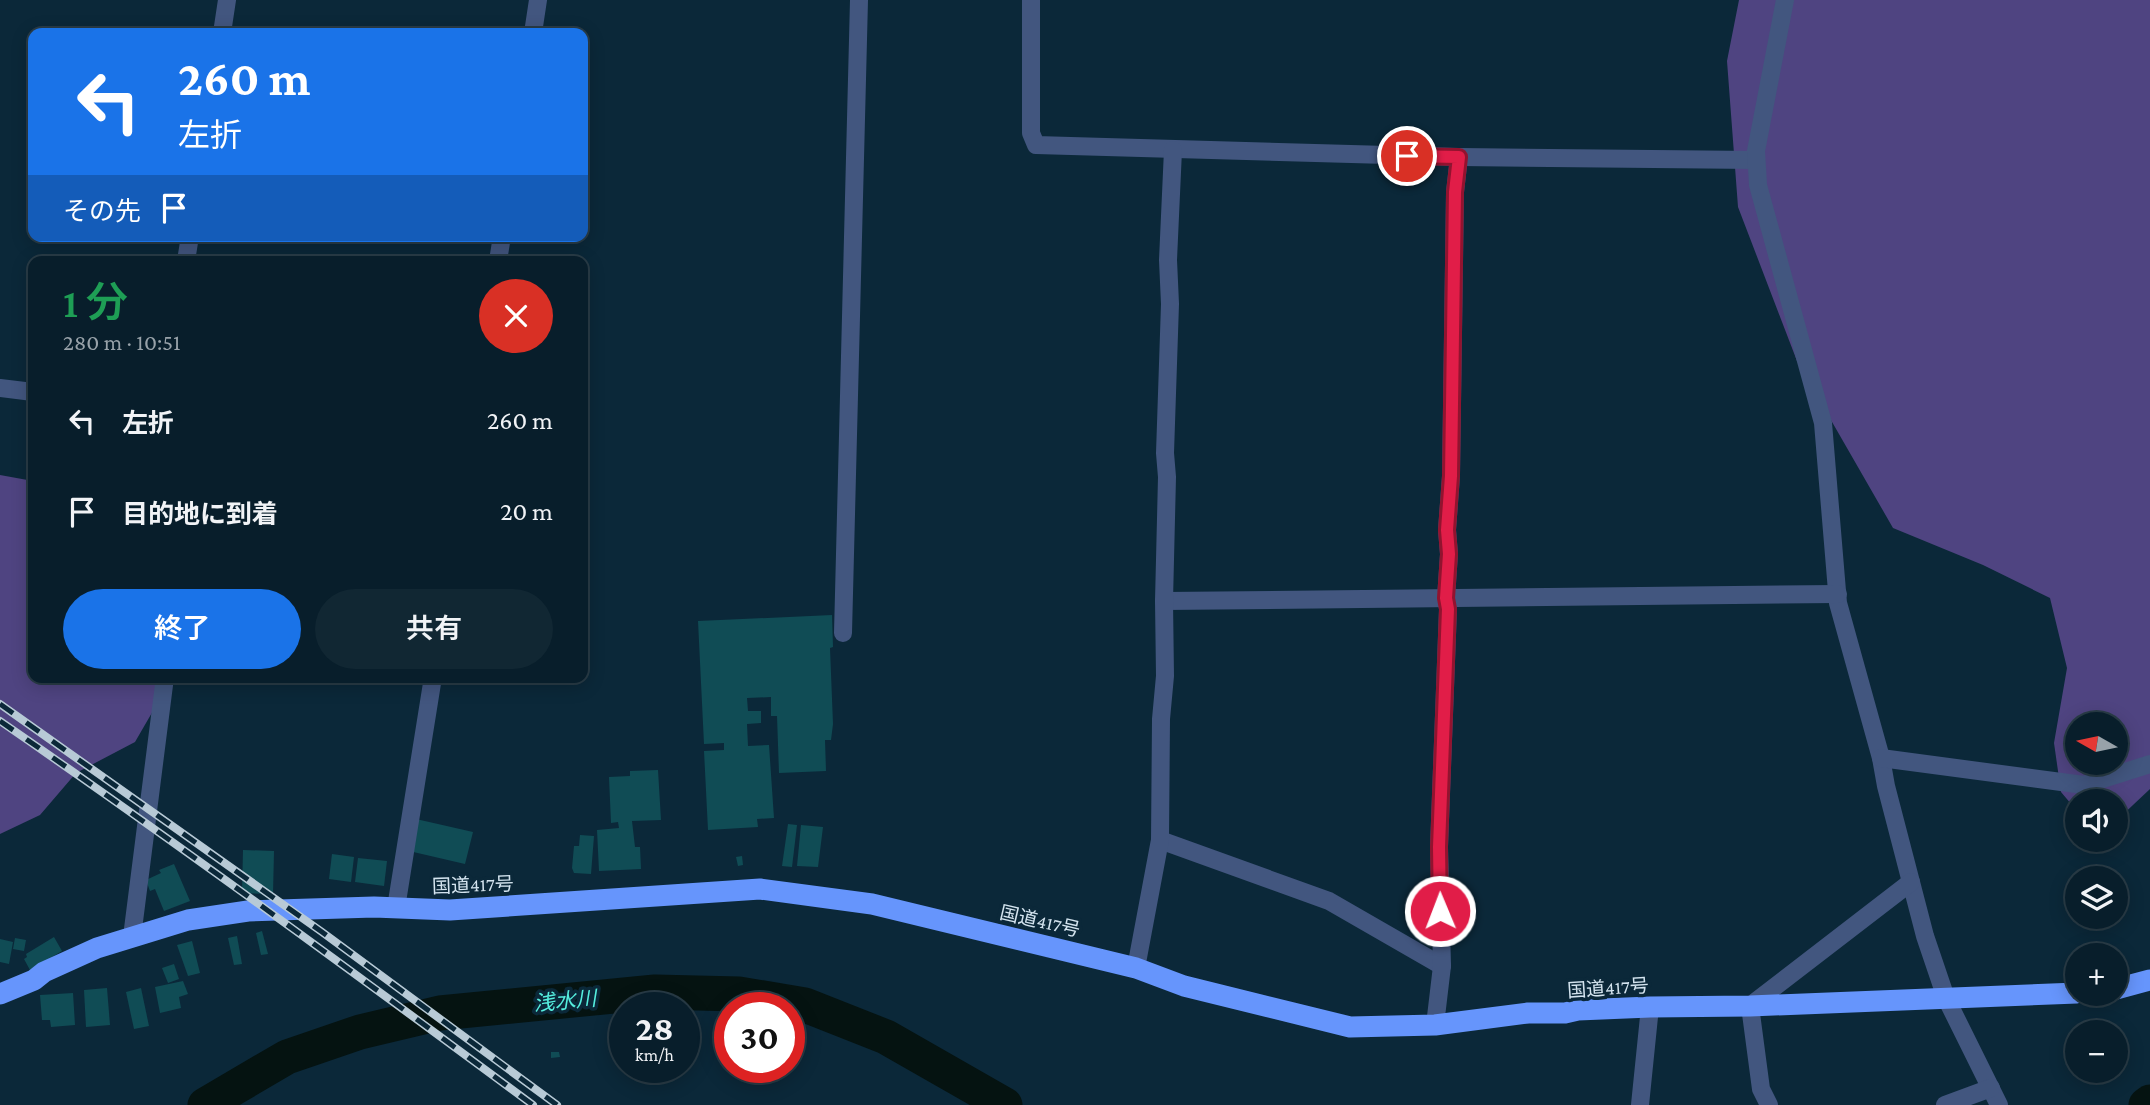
<!DOCTYPE html>
<html lang="ja">
<head>
<meta charset="utf-8">
<style>
	body { margin:0; font-family:"Crimson Pro","Noto Sans JP",serif; background:#112733; color:#f1f3f6; height:100vh; display:flex; flex-direction:column; font-size:26px; white-space:nowrap }
	* { box-sizing:border-box; margin:0 }
	p { font-size:23px; color:#98a2a9 }
	.icon { flex:none; width:38px; height:38px; fill:none; stroke:currentColor; stroke-width:2; stroke-linecap:round; stroke-linejoin:round }
	.map { position:relative; flex:1; overflow:hidden }
	.drawer { position:absolute; left:28px; top:256px; width:560px; height:427px; display:flex; flex-direction:column; background:#081e2b; border-radius:14px; box-shadow:0 4px 18px #0003,0 0 0 2px #293c47 }
	.drawer>* { flex:none }
	.hud { position:absolute; left:28px; top:28px; width:560px; height:214px; border-radius:14px; box-shadow:0 4px 18px #0003,0 0 0 2px #293c47; background:#1a73e8; color:#fff; overflow:hidden }
	.needle { width:46px; rotate:279deg }
	.buttons { position:absolute; left:2065px; top:712px; display:grid; gap:14px }
	.buttons a { display:grid; place-items:center; width:63px; height:63px; border-radius:50%; background:#081e2b; box-shadow:0 4px 18px #0003,0 0 0 2px #293c47; font-size:35px }
	.speed { position:absolute; left:609px; top:992px; display:flex; gap:14px; font-size:35px; font-weight:700; text-align:center }
	.speed>* { display:grid; place-content:center; width:91px; height:91px; border-radius:50%; background:#081e2b; box-shadow:0 4px 18px #0003,0 0 0 2px #293c47; line-height:1 }
	.speed small { font-size:18px; font-weight:400 }
	.speed .limit { border:10px solid #d22; background:#fff; color:#111 }
	.pin { position:absolute; display:grid; place-items:center; width:60px; height:60px; color:#fff; margin:-30px; border:4px solid #fff; border-radius:50%; box-shadow:0 2px 7px #0007 }
	.me { position:absolute; width:77px; margin:-38px; rotate:359deg; stroke-linejoin:round; filter:drop-shadow(0 0 5px #0008) }
	.turn { display:flex; align-items:center; gap:24px; height:147px; padding:0 35px; font-size:32px }
	.turn .icon { width:91px; height:91px; stroke-width:2.5 }
	.turn b { display:block; font-size:49px; line-height:60px }
	.then { display:flex; align-items:center; height:66px; padding:0 35px; background:#0003; gap:14px; font-size:26px }
	.round { display:grid; place-items:center; flex:none; width:74px; height:74px; border-radius:37px; background:#112733 }
	.overview { display:flex; align-items:center; justify-content:space-between; height:119px; padding:0 35px }
	h1 { font-size:42px; font-weight:600; line-height:52px; color:#1e9e55 }
	.cta { display:flex; gap:14px; margin-top:auto; padding:14px 35px }
	.cta a { flex:1; height:80px; border-radius:42px; background:#1a73e8; color:#fff; font-size:28px; font-weight:600; line-height:80px; text-align:center }
	.cta a+a { background:#112733; color:#f1f3f6 }
	ul { padding:0; list-style:none }
	li { display:flex; align-items:center; gap:21px; height:91px; padding:0 35px }
	li div { flex:1 }
	li b { display:block; font-size:26px }
	li em { font-style:normal }
	.map>svg:first-child { display:block }
	.forest { fill:#4f4481; fill-rule:evenodd }
	.lines { fill:none; stroke-linecap:round; stroke-linejoin:round }
	.river { stroke:#051311; stroke-width:35 }
	.building { fill:#104c55 }
	.street { stroke:#42567f; stroke-width:18 }
	.highway { stroke:#6695fc; stroke-width:21 }
	.rail-casing { stroke:#b8cad6; stroke-width:8 }
	.rail { stroke:#0b2839; stroke-width:5; stroke-dasharray:16; stroke-linecap:butt }
	.route-casing { stroke:#92132f; stroke-width:18 }
	.route { stroke:#e11d48; stroke-width:12 }
	.labels { text-anchor:middle; dominant-baseline:central; stroke-width:7; stroke-linejoin:round; paint-order:stroke }
	.street-label { font-size:19px; fill:#d4e4ef; stroke:#0b2839 }
	.water-label { font-size:21px; font-style:italic; fill:#55eede; stroke:#0b2839 }
</style>
</head>
<body>
<div class="map">
<svg width="2150" height="1105" viewBox="0 0 2150 1105">
	<rect width="100%" height="100%" fill="#0b2839"/>
	<g class="forest">
		<path d="M1739 0H2150V789L2116 821V802H2077V811L2061 792 2054 743 2067 668 2050 598 1983 565 1893 528 1797 361 1738 207 1727 61ZM2077 724H2116V763H2077Z"/>
		<path d="M0 475 33 481V677H161L157 704 135 742 76 773 40 815 0 834Z"/>
	</g>
	<g class="lines">
		<g class="river">
			<path d="M205 1105 287 1057 360 1032 440 1013 655 992 739 994 805 1005 886 1037 1005 1105"/>
			<path d="M2146 1105 2150 1102"/>
		</g>
	</g>
	<g class="building">
		<path d="M832 615 833 647 830 648 833 724 831 740H825L826 771 779 773 777 716H771V697L747 698 748 711H761V723L747 724 748 746 769 745 774 818 757 819 758 827 708 830 704 751 724 750V743L704 744 698 621Z"/>
		<path d="M658 770 661 820 632 821 635 847H640L641 869 599 871 597 830 619 828 618 822 611 823 609 777 630 776V771Z"/>
		<path d="M416 819 473 832 465 864 409 851Z"/>
		<path d="M788 824 797 825 792 867 782 866Z"/>
		<path d="M801 825 823 827 818 867 797 866Z"/>
		<path d="M580 835 594 836 591 874 574 873 572 868 574 846H579Z"/>
		<path d="M243 850 274 851 273 894 242 893Z"/>
		<path d="M332 854 354 857 351 882 329 879Z"/>
		<path d="M742 856 743 865 738 866 736 857Z"/>
		<path d="M358 858 387 861 384 886 355 882Z"/>
		<path d="M174 864 190 901 164 911 155 889 150 891 146 880 161 873 159 870Z"/>
		<path d="M262 931 268 954 261 955 256 933Z"/>
		<path d="M237 936 242 964 234 965 228 938Z"/>
		<path d="M54 937 62 951 30 970 24 959 27 957 26 954Z"/>
		<path d="M15 938 26 940 24 951 13 949Z"/>
		<path d="M0 939 13 942 9 964 0 962Z"/>
		<path d="M192 941 200 973 188 976 177 945Z"/>
		<path d="M174 964 179 979 168 983 162 968Z"/>
		<path d="M183 981 188 994 179 997 181 1008 160 1013 155 987Z"/>
		<path d="M107 988 110 1025 86 1027 84 990Z"/>
		<path d="M141 988 149 1026 134 1029 126 992Z"/>
		<path d="M73 993 75 1025 51 1027 50 1020H42L40 995Z"/>
		<path d="M551 1052H559L560 1057 551 1058Z"/>
	</g>
	<g class="lines">
		<g class="street">
			<path d="M1031 0V133L1036 145 1459 157 1756 160"/>
			<path d="M1785 0 1756 151 1758 185 1823 423 1838 603 1881 758 1886 786 1925 936 1946 998 1999 1105"/>
			<path d="M222 33 227 0"/>
			<path d="M533 33 538 0"/>
			<path d="M186 261 190 236"/>
			<path d="M498 261 502 236"/>
			<path d="M0 388 33 392"/>
			<path d="M1164 601 1838 594"/>
			<path d="M843 633 859 0"/>
			<path d="M1881 758 2084 785 2150 764"/>
			<path d="M1160 840 1329 901 1442 966"/>
			<path d="M396 908 433 677"/>
			<path d="M132 937 165 677"/>
			<path d="M1136 968 1160 840 1161 719 1165 676 1164 601 1167 477 1165 453 1170 304 1168 260 1173 150"/>
			<path d="M1435 1025 1442 966 1439 847 1448 609 1446 598 1449 554 1447 530 1451 476 1455 192 1459 157"/>
			<path d="M1640 1105 1650 1007"/>
			<path d="M1769 1105 1761 1089 1750 1006 1911 882"/>
			<path d="M1945 1105 1991 1088"/>
		</g>
		<g class="highway">
			<path d="M2116 989 2150 980"/>
			<path d="M0 994 34 980 44 972 97 948 188 920 248 911 374 907 450 910 760 889 872 904 1136 968 1184 986 1350 1027 1435 1025 1528 1013H1565L1578 1010 1650 1007 1750 1006 2077 993"/>
		</g>
		<g class="rail-casing">
			<g id="rail">
				<path d="M0 704 322 932 557 1105"/>
				<path d="M0 721C180 845 357 975 533 1105"/>
			</g>
		</g>
		<use href="#rail" class="rail"/>
	</g>
	<g class="lines">
		<g class="route-casing">
			<path id="route" d="M1407 156 1459 157 1455 192 1451 476 1447 530 1449 554 1446 598 1448 609 1439 847 1440 911"/>
		</g>
		<use href="#route" class="route"/>
	</g>
	<g class="labels">
		<g class="street-label">
			<text transform="translate(473 885) rotate(-2)">国道417号</text>
			<text transform="translate(1040 921) rotate(13)">国道417号</text>
			<text transform="translate(1608 988) rotate(-4)">国道417号</text>
		</g>
		<g class="water-label">
			<text transform="translate(565 1001) rotate(-5)">浅水川</text>
		</g>
	</g>
</svg>
<div class="buttons">
<a><svg class="needle" viewBox="-14 -14 28 28"><path d="M0-13l5 13h-10z" fill="#e53935"/><path d="M0 13l5-13h-10z" fill="#98a2a9"/></svg></a>
<a><svg class="icon" aria-label="sound" viewBox="0 0 24 24"><path d="M4 9h4l5-4v14l-5-4H4zM17 9q2 3 0 6"/></svg></a>
<a><svg class="icon" aria-label="layers" viewBox="0 0 24 24"><path d="M12 4l9 5-9 5-9-5zM3 14l9 5 9-5"/></svg></a>
<a>+</a>
<a>−</a>
</div>
<div class="speed"><div>28<small>km/h</small></div><div class="limit">30</div></div>
<div class="pin" style="left:1407px;top:156px;background:#d93025"><svg class="icon" aria-label="arrive" viewBox="0 0 24 24"><path d="M6 21V4h12l-3 4 3 4H6"/></svg></div>
<svg class="me" style="left:1440px;top:911px" viewBox="-20 -20 40 40"><circle r="17" fill="#e11d48" stroke="#fff" stroke-width="3"/><path d="M0-11L8 9 0 5-8 9z" fill="#fff"/></svg>
<div class="hud">
<div class="turn"><svg class="icon" aria-label="left" viewBox="0 0 24 24"><path d="M17 20v-9H6M10 6l-5 5 5 5"/></svg><div><b>260 m</b>左折</div></div>
<div class="then">その先<svg class="icon" aria-label="arrive" viewBox="0 0 24 24"><path d="M6 21V4h12l-3 4 3 4H6"/></svg></div>
</div>
<section class="drawer">
<div class="overview"><div><h1>1 分</h1><p>280 m · 10:51</p></div><a class="round" style="background:#d93025;color:#fff"><svg class="icon" aria-label="close" viewBox="0 0 24 24"><path d="M6 6l12 12M18 6L6 18"/></svg></a></div>
<ul>
<li><svg class="icon" aria-label="left" viewBox="0 0 24 24"><path d="M17 20v-9H6M10 6l-5 5 5 5"/></svg><div><b>左折</b></div><em>260 m</em></li>
<li><svg class="icon" aria-label="arrive" viewBox="0 0 24 24"><path d="M6 21V4h12l-3 4 3 4H6"/></svg><div><b>目的地に到着</b></div><em>20 m</em></li>
</ul>
<div class="cta"><a>終了</a><a>共有</a></div>
</section>
</div>
</body>
</html>
